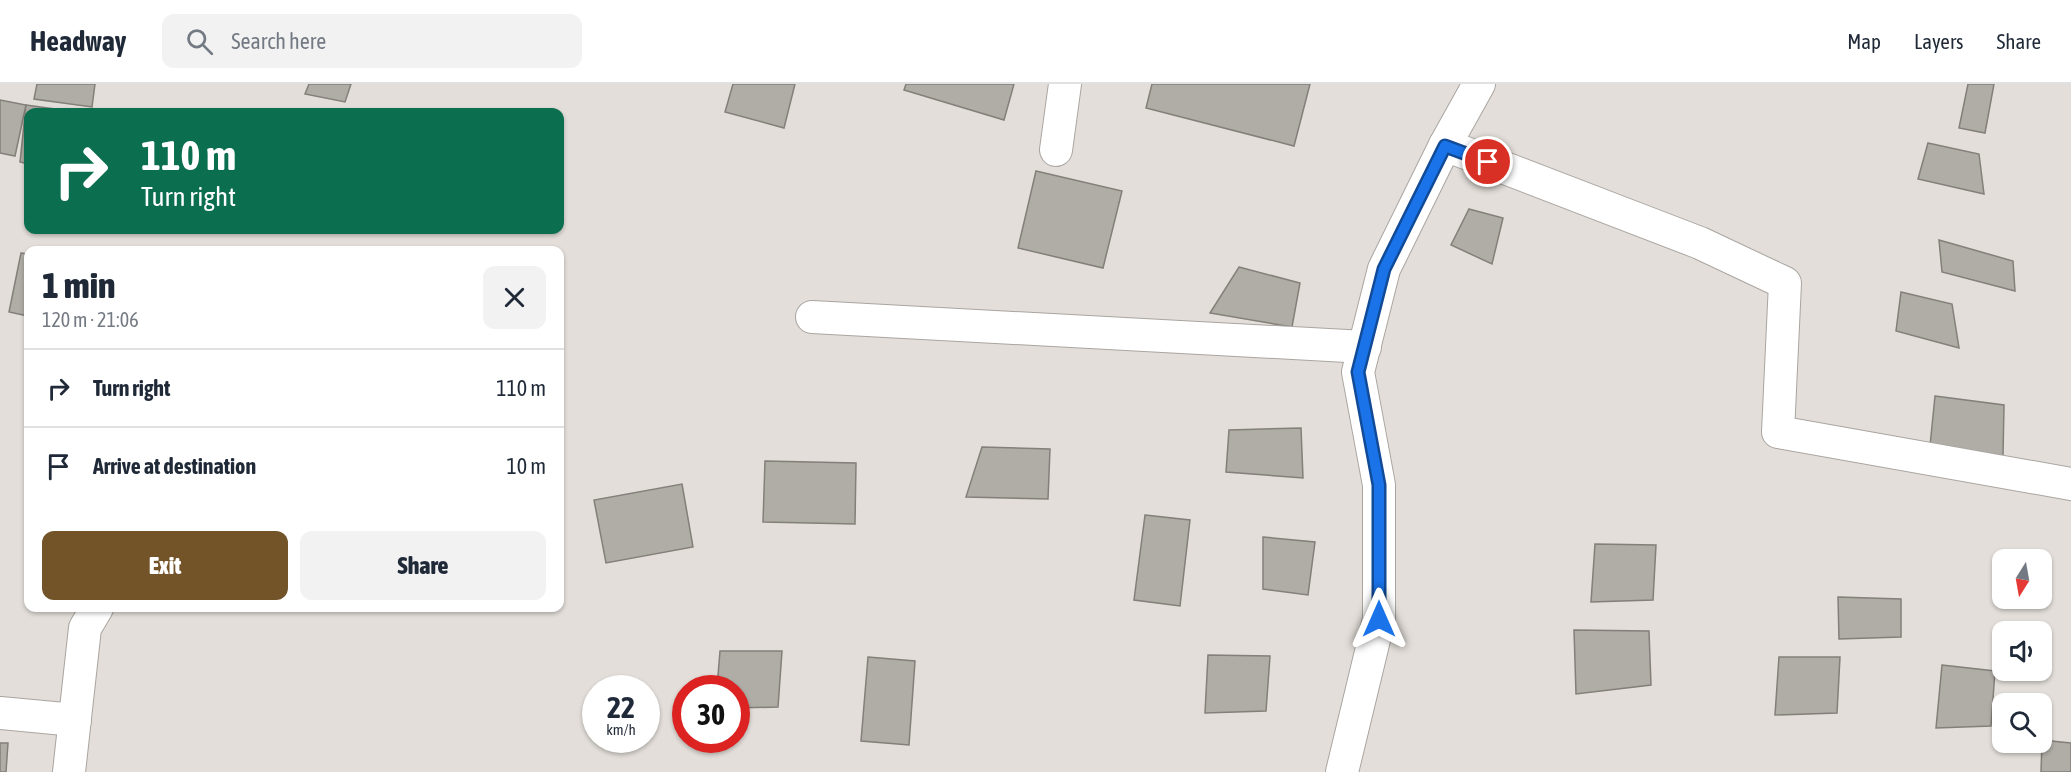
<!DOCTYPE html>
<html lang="en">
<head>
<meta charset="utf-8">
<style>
	body { margin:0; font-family:"Asap Condensed",sans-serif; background:#f2f2f3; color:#1f2937; height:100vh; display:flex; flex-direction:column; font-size:22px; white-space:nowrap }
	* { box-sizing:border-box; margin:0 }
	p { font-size:20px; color:#747a83 }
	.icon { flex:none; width:33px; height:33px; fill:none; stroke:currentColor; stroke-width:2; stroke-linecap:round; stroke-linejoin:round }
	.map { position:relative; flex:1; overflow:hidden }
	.details { position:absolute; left:24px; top:162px; width:540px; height:366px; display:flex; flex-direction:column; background:#fff; border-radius:12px; box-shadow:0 2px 4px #0004 }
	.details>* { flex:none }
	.banner { position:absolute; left:24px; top:24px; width:540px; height:126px; border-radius:12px; box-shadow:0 2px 4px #0004; background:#0b6e4f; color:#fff; overflow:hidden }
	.needle { width:39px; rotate:191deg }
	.fabs { position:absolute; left:1992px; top:465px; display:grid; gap:12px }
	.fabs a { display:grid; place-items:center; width:60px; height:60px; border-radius:12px; background:#fff; box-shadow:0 2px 4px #0004; font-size:30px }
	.speed { position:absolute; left:582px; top:591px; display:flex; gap:12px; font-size:30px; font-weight:700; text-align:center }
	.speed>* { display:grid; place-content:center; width:78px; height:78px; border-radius:50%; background:#fff; box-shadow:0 2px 4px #0004; line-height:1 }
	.speed small { font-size:15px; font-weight:400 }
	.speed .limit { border:9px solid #d22; background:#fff; color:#111 }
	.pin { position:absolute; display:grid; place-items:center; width:51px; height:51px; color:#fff; margin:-26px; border:3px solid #fff; border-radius:50%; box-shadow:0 2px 6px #0007 }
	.me { position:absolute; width:66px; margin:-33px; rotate:0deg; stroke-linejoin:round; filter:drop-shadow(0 0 4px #0008) }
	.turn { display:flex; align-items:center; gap:21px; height:126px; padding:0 18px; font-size:27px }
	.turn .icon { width:78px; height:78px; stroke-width:2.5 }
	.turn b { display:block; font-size:42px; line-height:51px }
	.round { display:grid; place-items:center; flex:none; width:63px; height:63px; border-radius:12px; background:#f2f2f3 }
	.overview { display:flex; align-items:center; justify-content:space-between; height:102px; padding:0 18px }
	h1 { font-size:36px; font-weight:800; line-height:45px }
	.button { display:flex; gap:12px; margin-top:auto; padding:12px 18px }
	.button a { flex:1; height:69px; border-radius:12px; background:#735429; color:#fff; font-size:24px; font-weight:800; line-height:69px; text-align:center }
	.button a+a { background:#f2f2f3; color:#1f2937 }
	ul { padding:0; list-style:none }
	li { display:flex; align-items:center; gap:18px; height:78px; padding:0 18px; border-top:2px solid #e0e1e3 }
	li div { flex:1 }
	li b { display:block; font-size:22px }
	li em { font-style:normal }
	header { display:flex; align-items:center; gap:36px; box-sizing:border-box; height:84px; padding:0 30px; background:#fff; border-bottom:2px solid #e0e1e3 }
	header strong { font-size:28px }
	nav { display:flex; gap:33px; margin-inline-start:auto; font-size:21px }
	.search { width:420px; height:54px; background:#f2f2f3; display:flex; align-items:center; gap:15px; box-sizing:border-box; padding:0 21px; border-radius:12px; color:#747a83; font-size:22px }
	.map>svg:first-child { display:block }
	.building { fill:#b0aca6; stroke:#837f79; stroke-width:1.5 }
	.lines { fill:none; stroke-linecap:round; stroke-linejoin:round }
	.minor-casing { stroke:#aaa5a0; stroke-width:34 }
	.minor { stroke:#fff; stroke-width:32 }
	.route-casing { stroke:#114b97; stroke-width:15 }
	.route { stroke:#1a73e8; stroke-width:10 }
</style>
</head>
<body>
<header>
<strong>Headway</strong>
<div class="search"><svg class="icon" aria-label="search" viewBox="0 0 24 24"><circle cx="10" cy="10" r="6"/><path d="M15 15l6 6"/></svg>Search here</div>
<nav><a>Map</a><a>Layers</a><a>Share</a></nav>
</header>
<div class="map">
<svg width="2071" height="688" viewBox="0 0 2071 688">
	<rect width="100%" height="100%" fill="#e3ded9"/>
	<g class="building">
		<path d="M37 0H95L92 23 34 15Z"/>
		<path d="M309 0H351L345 18 305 10Z"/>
		<path d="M733 0H795L784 44 725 28Z"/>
		<path d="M906 0H1014L1004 36 904 6Z"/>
		<path d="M1152 0H1310L1294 62 1146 24Z"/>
		<path d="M1968 0H1994L1985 49 1959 44Z"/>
		<path d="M0 16 26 21 15 72 0 69Z"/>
		<path d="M26 21 77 28H28V80L20 78Z"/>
		<path d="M1928 59 1979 70 1984 110 1918 95Z"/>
		<path d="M1036 87 1122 107 1103 184 1018 164Z"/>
		<path d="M1469 125 1503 134 1492 180 1451 161Z"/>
		<path d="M1939 156 2013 177 2015 207 1942 188Z"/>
		<path d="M21 169 28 170V232L9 228Z"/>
		<path d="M1239 183 1300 199 1292 243 1210 229Z"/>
		<path d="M1901 208 1952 220 1959 264 1896 247Z"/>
		<path d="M1935 312 2004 321 2003 372 1930 362Z"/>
		<path d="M1301 344 1303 394 1226 388 1229 346Z"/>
		<path d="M982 363 1050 365 1048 415 966 413Z"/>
		<path d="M765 377 856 379 855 440 763 438Z"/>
		<path d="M682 400 693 463 606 479 594 416Z"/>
		<path d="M1145 431 1190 436 1180 522 1134 516Z"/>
		<path d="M1263 453 1315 458 1308 511 1263 505Z"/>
		<path d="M1595 460 1656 461 1653 516 1591 518Z"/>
		<path d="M1838 513 1901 515V553L1839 555Z"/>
		<path d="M1574 546 1649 547 1651 601 1576 610Z"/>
		<path d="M720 567H782L778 623 736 624V604H717Z"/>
		<path d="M1208 571 1270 572 1266 627 1205 629Z"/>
		<path d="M868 573 915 577 909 661 861 657Z"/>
		<path d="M1779 573H1840L1837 629 1775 631Z"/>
		<path d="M1942 581 1995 587 1991 642 1936 644Z"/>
		<path d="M2042 656 2071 659V688H2041Z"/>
		<path d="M0 659H8L6 688H0Z"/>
	</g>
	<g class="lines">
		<g class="minor-casing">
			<g id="minor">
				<path d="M1445 61 1700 159 1785 199 1778 348 2071 400"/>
				<path d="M1056 66 1065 0"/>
				<path d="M812 233 1365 263"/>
				<path d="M0 629 75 636"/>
				<path d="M69 688 85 544 97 524"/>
				<path d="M1342 688 1379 535V401L1358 288 1384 185 1445 61 1479 0"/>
			</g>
		</g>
		<use href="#minor" class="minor"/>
	</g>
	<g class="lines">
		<g class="route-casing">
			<path id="route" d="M1379 535V401L1358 288 1384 185 1445 62 1488 78"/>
		</g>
		<use href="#route" class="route"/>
	</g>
</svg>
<div class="fabs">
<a><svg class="needle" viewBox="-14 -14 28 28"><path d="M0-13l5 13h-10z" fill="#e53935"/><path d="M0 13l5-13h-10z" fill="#747a83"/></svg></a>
<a><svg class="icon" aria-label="sound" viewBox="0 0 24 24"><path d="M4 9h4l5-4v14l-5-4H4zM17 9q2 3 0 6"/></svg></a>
<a><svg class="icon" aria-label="search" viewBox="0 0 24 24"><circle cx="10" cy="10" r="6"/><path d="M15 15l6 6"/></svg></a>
</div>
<div class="speed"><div>22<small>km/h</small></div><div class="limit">30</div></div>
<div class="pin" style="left:1488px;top:78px;background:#d93025"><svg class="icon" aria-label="arrive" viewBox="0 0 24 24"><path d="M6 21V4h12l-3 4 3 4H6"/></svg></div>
<svg class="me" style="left:1379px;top:535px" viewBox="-20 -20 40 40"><path d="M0-17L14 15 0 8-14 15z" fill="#1a73e8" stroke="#fff" stroke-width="4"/></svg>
<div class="banner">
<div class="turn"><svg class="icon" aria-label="right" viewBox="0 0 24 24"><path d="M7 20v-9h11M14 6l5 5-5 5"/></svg><div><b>110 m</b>Turn right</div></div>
</div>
<section class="details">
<div class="overview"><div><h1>1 min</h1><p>120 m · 21:06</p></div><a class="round"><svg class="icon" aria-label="close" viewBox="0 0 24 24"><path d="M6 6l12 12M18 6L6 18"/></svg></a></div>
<ul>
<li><svg class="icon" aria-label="right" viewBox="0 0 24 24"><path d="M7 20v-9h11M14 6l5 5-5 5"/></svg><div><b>Turn right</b></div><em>110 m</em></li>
<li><svg class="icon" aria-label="arrive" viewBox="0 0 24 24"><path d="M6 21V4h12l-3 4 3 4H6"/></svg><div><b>Arrive at destination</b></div><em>10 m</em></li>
</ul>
<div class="button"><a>Exit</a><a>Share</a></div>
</section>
</div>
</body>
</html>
